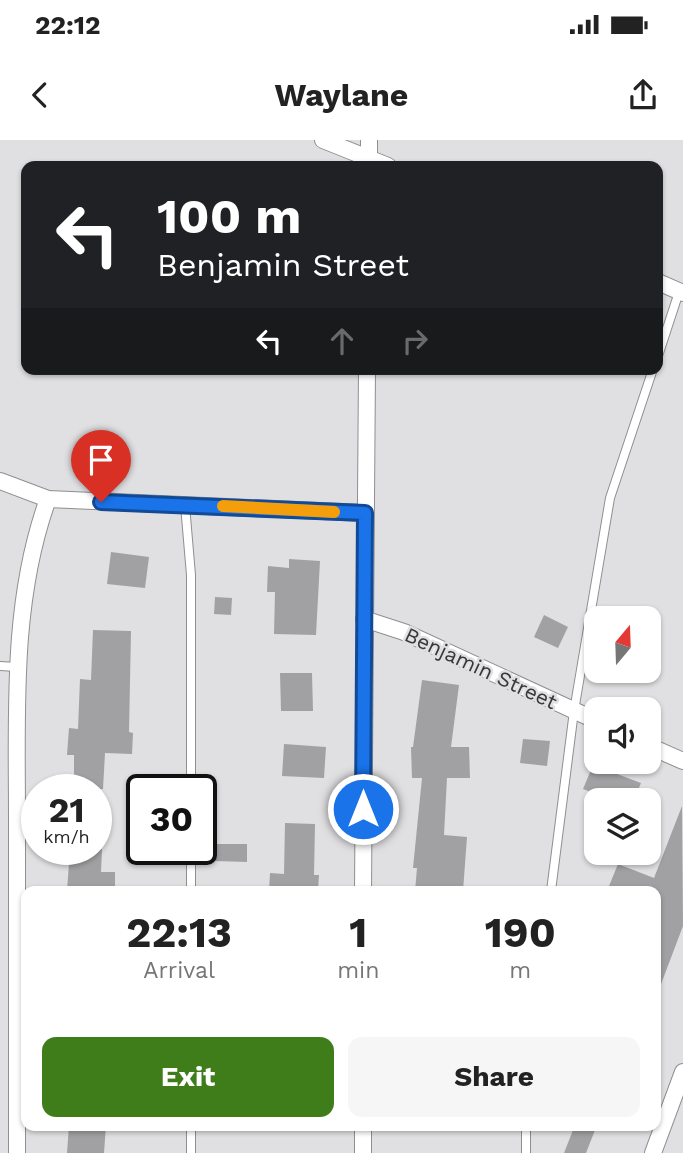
<!DOCTYPE html>
<html lang="en">
<head>
<meta charset="utf-8">
<style>
	body { margin:0; font-family:"Work Sans",sans-serif; background:#f6f6f6; color:#222; height:100vh; display:flex; flex-direction:column; font-size:26px; white-space:nowrap }
	* { box-sizing:border-box; margin:0 }
	p { font-size:23px; color:#767676 }
	.icon { flex:none; width:38px; height:38px; fill:none; stroke:currentColor; stroke-width:2; stroke-linecap:round; stroke-linejoin:round }
	.map { position:relative; flex:1; overflow:hidden }
	.sheet { position:absolute; left:21px; top:746px; width:640px; height:245px; display:flex; flex-direction:column; background:#fff; border-radius:14px; box-shadow:0 2px 5px #0004 }
	.sheet>* { flex:none }
	.guide { position:absolute; left:21px; top:21px; width:642px; height:214px; border-radius:14px; box-shadow:0 2px 5px #0004; background:#202124; color:#fff; overflow:hidden }
	.needle { width:46px; rotate:19deg }
	.controls { position:absolute; left:584px; top:466px; display:grid; gap:14px }
	.controls a { display:grid; place-items:center; width:77px; height:77px; border-radius:14px; background:#fff; box-shadow:0 2px 5px #0004; font-size:35px }
	.speed { position:absolute; left:21px; top:634px; display:flex; gap:14px; font-size:35px; font-weight:700; text-align:center }
	.speed>* { display:grid; place-content:center; width:91px; height:91px; border-radius:50%; background:#fff; box-shadow:0 2px 5px #0004; line-height:1 }
	.speed small { font-size:18px; font-weight:400 }
	.speed .limit { border:4px solid #111; border-radius:10px; background:#fff; color:#111 }
	.pin { position:absolute; display:grid; place-items:center; width:60px; height:60px; color:#fff; margin:-72px -30px; border-radius:50% 50% 50% 0; rotate:-45deg; box-shadow:0 0 7px #0007 }
	.pin .icon { rotate:45deg }
	.me { position:absolute; width:77px; margin:-38px; rotate:0deg; stroke-linejoin:round; filter:drop-shadow(0 0 5px #0008) }
	.turn { display:flex; align-items:center; gap:24px; height:147px; padding:0 21px; font-size:32px }
	.turn .icon { width:91px; height:91px; stroke-width:2.5 }
	.turn b { display:block; font-size:49px; line-height:60px }
	.lanes { display:flex; align-items:center; height:66px; padding:0 21px; background:#0003; justify-content:center; gap:35px; direction:ltr }
	.lanes .off { opacity:.35 }
	.eta { display:flex; justify-content:space-evenly; align-items:center; height:119px; text-align:center }
	.eta b { font-size:42px; font-weight:700; line-height:49px }
	.action { display:flex; gap:14px; margin-top:auto; padding:14px 21px }
	.action a { flex:1; height:80px; border-radius:14px; background:#3f7d1b; color:#fff; font-size:28px; font-weight:700; line-height:80px; text-align:center }
	.action a+a { background:#f6f6f6; color:#222 }
	.status { display:flex; justify-content:space-between; align-items:center; height:49px; padding:0 35px; background:#fff; direction:ltr }
	.status svg { height:19px; fill:currentColor }
	header { display:flex; justify-content:space-between; align-items:center; height:91px; padding:0 21px; background:#fff; font-size:32px; font-weight:700 }
	.map>svg:first-child { display:block }
	.building { fill:#a1a1a3 }
	.lines { fill:none; stroke-linecap:round; stroke-linejoin:round }
	.service-casing { stroke:#8f8f91; stroke-width:10 }
	.minor-casing { stroke:#8f8f91; stroke-width:18 }
	.service { stroke:#fff; stroke-width:8 }
	.minor { stroke:#fff; stroke-width:16 }
	.route-casing { stroke:#114b97; stroke-width:18 }
	.route { stroke:#1a73e8; stroke-width:12 }
	.slow { stroke:#f59e0b; stroke-width:12 }
	.labels { text-anchor:middle; dominant-baseline:central; stroke-width:5; stroke-linejoin:round; paint-order:stroke }
	.street-label { font-size:21px; fill:#383839; stroke:#e0e0e2 }
</style>
</head>
<body>
<div class="status"><b>22:12</b><svg viewBox="0 0 49 12"><path d="M0 12V9h3v3zM5 12V6h3v6zM10 12V3h3v9zM15 12V0h3v12zM26 1h20v11H26zM47 4h2v5h-2z"/></svg></div>
<header><svg class="icon" aria-label="back" viewBox="0 0 24 24"><path d="M15 5l-7 7 7 7"/></svg>Waylane<svg class="icon" aria-label="share" viewBox="0 0 24 24"><path d="M12 15V3M7 8l5-5 5 5M5 13v7h14v-7"/></svg></header>
<div class="map">
<svg width="683" height="1013" viewBox="0 0 683 1013">
	<rect width="100%" height="100%" fill="#e0e0e2"/>
	<g class="building">
		<path d="M111 412 149 417 145 448 107 444Z"/>
		<path d="M289 419 320 421 316 495 274 494 275 452H267L268 426 289 428Z"/>
		<path d="M215 457 232 458 231 475 214 474Z"/>
		<path d="M544 475 568 487 558 508 534 497Z"/>
		<path d="M93 490 131 491 129 592 133 593 132 614 105 613 103 649H74V615H67L69 588 78 589 80 539 91 540Z"/>
		<path d="M280 533H312L313 571H281Z"/>
		<path d="M422 540 459 545 451 607H469L470 638H447L444 695 467 697 463 751H415L417 728H413L422 638H412L411 607H413Z"/>
		<path d="M523 599 550 601 547 626 520 623Z"/>
		<path d="M284 604 326 607 324 638 282 636Z"/>
		<path d="M593 625 641 643 634 660H612L583 649Z"/>
		<path d="M682 666 683 786 658 852 656 751H607L618 724 654 738Z"/>
		<path d="M285 683 315 684 314 735H319L318 751H269L270 733 284 734Z"/>
		<path d="M216 704H247V722L215 721Z"/>
		<path d="M70 709H102L101 732H115V751H67Z"/>
		<path d="M69 985H106L104 1013H67Z"/>
		<path d="M575 985H597L586 1013H564Z"/>
	</g>
	<g class="lines">
		<g class="service-casing">
			<g id="service">
				<path d="M658 216 679 152"/>
				<path d="M185 365 191 435V649"/>
				<path d="M0 526 17 527"/>
				<path d="M191 709V751"/>
				<path d="M551 751 574 571 610 358 653 229"/>
				<path d="M191 1013V985"/>
				<path d="M526 1013V985"/>
			</g>
		</g>
		<g class="minor-casing">
			<g id="minor">
				<path d="M323 0 388 26"/>
				<path d="M369 26V0"/>
				<path d="M658 142 683 153"/>
				<path d="M0 341 48 359 365 373"/>
				<path d="M364 479 404 492 597 581"/>
				<path d="M649 606 683 621"/>
				<path d="M363 751 367 229"/>
				<path d="M17 1013C17 902 17 790 17 679 17 572 11 461 48 359"/>
				<path d="M363 1013V985"/>
				<path d="M653 1013 683 932"/>
			</g>
		</g>
		<use href="#service" class="service"/>
		<use href="#minor" class="minor"/>
	</g>
	<g class="lines">
		<g class="route-casing">
			<path id="route" d="M101 362 365 373 363 669"/>
		</g>
		<use href="#route" class="route"/>
		<path class="slow" d="M223 366 334 372"/>
	</g>
	<g class="labels">
		<g class="street-label">
			<text transform="translate(481 528) rotate(25)">Benjamin Street</text>
		</g>
	</g>
</svg>
<div class="controls">
<a><svg class="needle" viewBox="-14 -14 28 28"><path d="M0-13l5 13h-10z" fill="#e53935"/><path d="M0 13l5-13h-10z" fill="#767676"/></svg></a>
<a><svg class="icon" aria-label="sound" viewBox="0 0 24 24"><path d="M4 9h4l5-4v14l-5-4H4zM17 9q2 3 0 6"/></svg></a>
<a><svg class="icon" aria-label="layers" viewBox="0 0 24 24"><path d="M12 4l9 5-9 5-9-5zM3 14l9 5 9-5"/></svg></a>
</div>
<div class="speed"><div>21<small>km/h</small></div><div class="limit">30</div></div>
<div class="pin" style="left:101px;top:362px;background:#d93025"><svg class="icon" aria-label="arrive" viewBox="0 0 24 24"><path d="M6 21V4h12l-3 4 3 4H6"/></svg></div>
<svg class="me" style="left:363px;top:669px" viewBox="-20 -20 40 40"><circle r="17" fill="#1a73e8" stroke="#fff" stroke-width="3"/><path d="M0-11L8 9 0 5-8 9z" fill="#fff"/></svg>
<div class="guide">
<div class="turn"><svg class="icon" aria-label="left" viewBox="0 0 24 24"><path d="M17 20v-9H6M10 6l-5 5 5 5"/></svg><div><b>100 m</b>Benjamin Street</div></div>
<div class="lanes"><svg class="icon" aria-label="left" viewBox="0 0 24 24"><path d="M17 20v-9H6M10 6l-5 5 5 5"/></svg><svg class="icon off" aria-label="ahead" viewBox="0 0 24 24"><path d="M12 20V5M6 11l6-6 6 6"/></svg><svg class="icon off" aria-label="right" viewBox="0 0 24 24"><path d="M7 20v-9h11M14 6l5 5-5 5"/></svg></div>
</div>
<section class="sheet">
<div class="eta">
<div><b>22:13</b><p>Arrival</p></div>
<div><b>1</b><p>min</p></div>
<div><b>190</b><p>m</p></div>
</div>
<div class="action"><a>Exit</a><a>Share</a></div>
</section>
</div>
</body>
</html>
